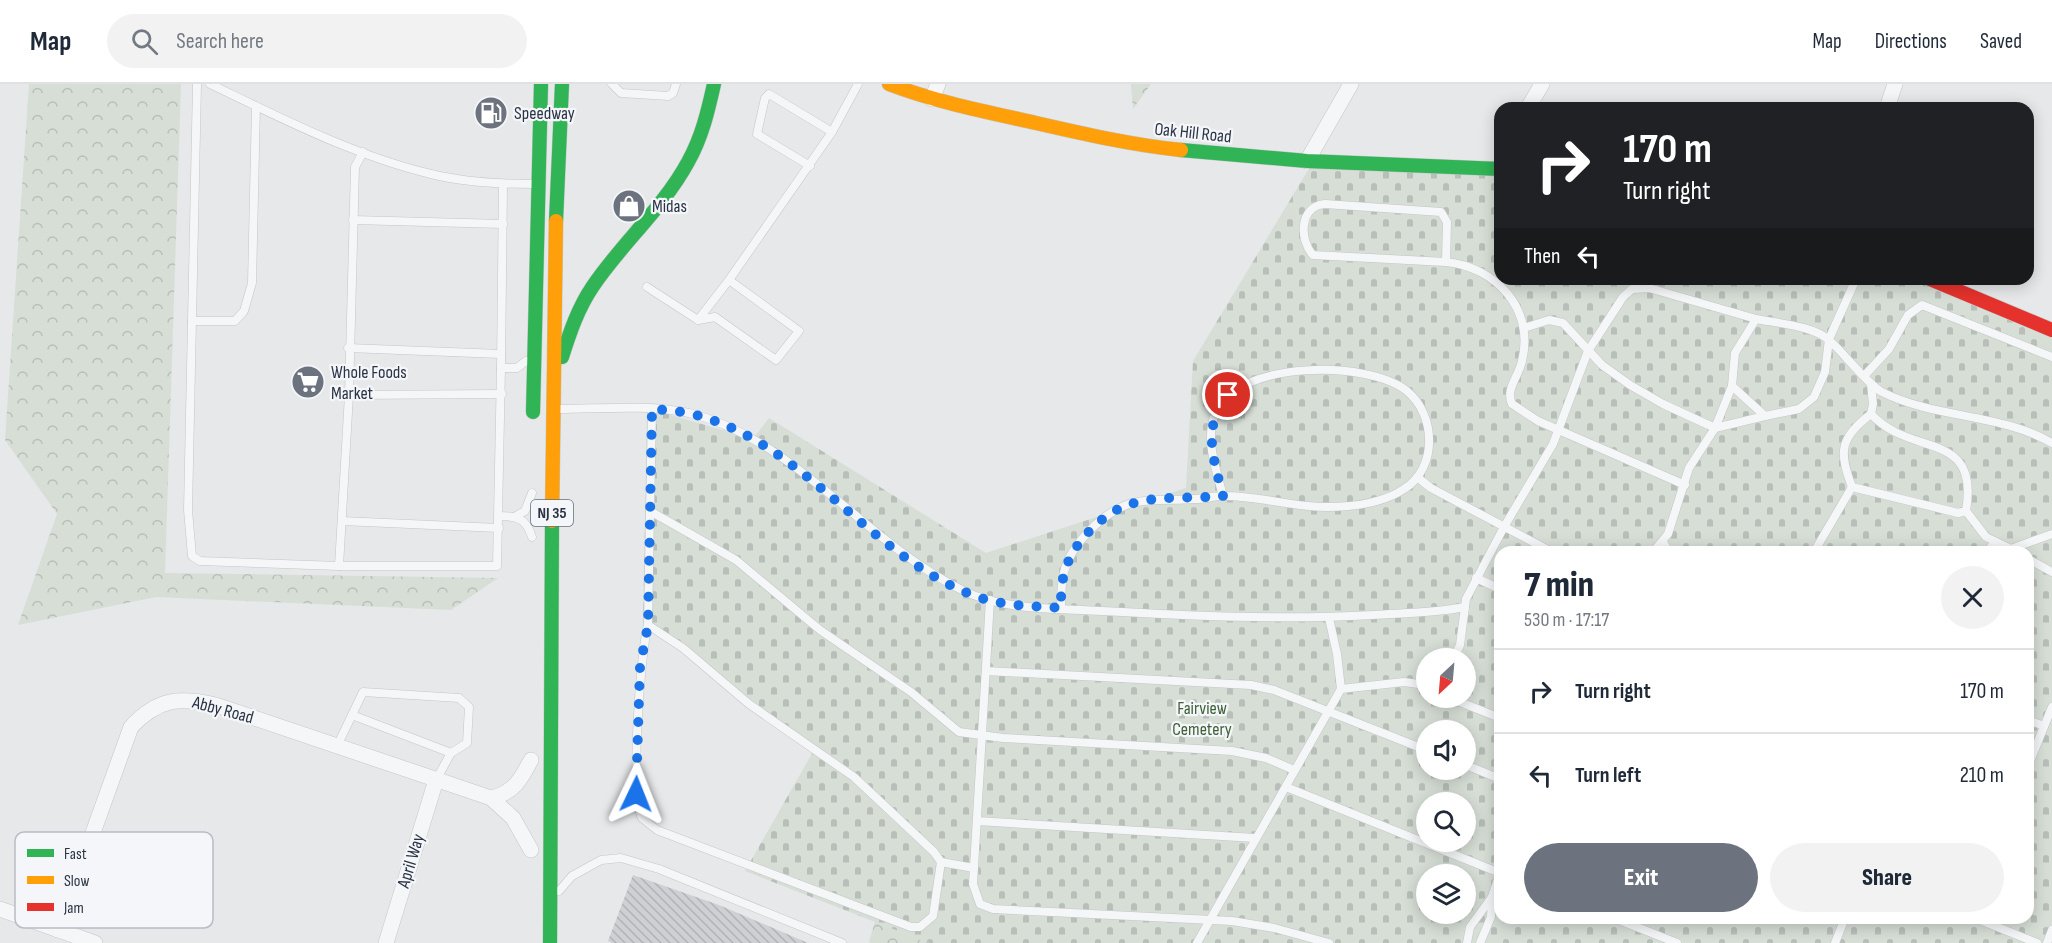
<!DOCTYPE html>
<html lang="en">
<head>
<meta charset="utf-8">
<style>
	body { margin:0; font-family:"Sofia Sans Condensed",sans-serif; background:#f2f2f3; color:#1f2937; height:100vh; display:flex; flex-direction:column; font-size:22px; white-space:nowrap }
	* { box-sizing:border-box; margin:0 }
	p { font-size:20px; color:#747a83 }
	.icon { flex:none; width:33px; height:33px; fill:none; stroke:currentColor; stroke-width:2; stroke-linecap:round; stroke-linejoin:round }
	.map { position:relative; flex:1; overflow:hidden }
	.details { position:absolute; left:1494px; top:462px; width:540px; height:378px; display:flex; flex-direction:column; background:#fff; border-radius:18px; box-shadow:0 3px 15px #0003 }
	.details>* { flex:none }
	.top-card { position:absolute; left:1494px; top:18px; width:540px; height:183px; border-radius:18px; box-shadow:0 3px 15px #0003; background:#202124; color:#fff; overflow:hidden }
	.needle { width:39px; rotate:206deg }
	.buttons { position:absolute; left:1416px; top:564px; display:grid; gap:12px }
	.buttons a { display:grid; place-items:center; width:60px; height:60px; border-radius:50%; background:#fff; box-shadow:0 3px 15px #0003; font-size:30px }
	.pin { position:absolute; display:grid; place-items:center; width:51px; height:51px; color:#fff; margin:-26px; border:3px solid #fff; border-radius:50%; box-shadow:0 2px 6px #0007 }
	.me { position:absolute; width:66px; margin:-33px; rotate:2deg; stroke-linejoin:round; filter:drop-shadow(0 0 4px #0008) }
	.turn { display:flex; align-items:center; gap:21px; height:126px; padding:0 30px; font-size:27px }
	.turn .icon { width:78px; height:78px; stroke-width:2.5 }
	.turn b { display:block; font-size:42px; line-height:51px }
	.then { display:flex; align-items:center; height:57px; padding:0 30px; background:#0003; gap:12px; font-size:22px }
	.round { display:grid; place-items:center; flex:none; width:63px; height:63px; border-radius:32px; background:#f2f2f3 }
	.overview { display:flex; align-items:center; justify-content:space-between; height:102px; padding:0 30px }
	h1 { font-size:36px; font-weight:800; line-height:45px }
	.cta { display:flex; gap:12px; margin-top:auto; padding:12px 30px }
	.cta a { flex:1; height:69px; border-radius:36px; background:#6c737f; color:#fff; font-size:24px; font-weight:800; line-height:69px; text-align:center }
	.cta a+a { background:#f2f2f3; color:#1f2937 }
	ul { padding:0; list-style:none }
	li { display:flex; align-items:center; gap:18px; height:84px; padding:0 30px; border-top:2px solid #e0e1e3 }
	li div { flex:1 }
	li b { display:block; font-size:22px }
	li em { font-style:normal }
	header { display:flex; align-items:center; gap:36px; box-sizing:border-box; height:84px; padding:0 30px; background:#fff; border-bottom:2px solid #e0e1e3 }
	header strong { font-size:28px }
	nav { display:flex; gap:33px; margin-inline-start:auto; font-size:21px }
	.search { width:420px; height:54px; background:#f2f2f3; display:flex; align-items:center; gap:15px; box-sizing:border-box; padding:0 21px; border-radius:33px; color:#747a83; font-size:22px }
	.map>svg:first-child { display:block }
	.forest { fill:url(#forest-crowns) }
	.cemetery { fill:url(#cemetery-stones); fill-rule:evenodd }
	.building { fill:url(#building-back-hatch) }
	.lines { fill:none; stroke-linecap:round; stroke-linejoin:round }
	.lane-casing { stroke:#c4c6c8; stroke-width:9 }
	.street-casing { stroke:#c4c6c8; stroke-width:16 }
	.fast-casing { stroke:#c4c6c8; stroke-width:15 }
	.slow-casing { stroke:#c4c6c8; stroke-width:15 }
	.jam-casing { stroke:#c4c6c8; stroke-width:15 }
	.lane { stroke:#f5f6f7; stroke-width:8 }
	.street { stroke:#f5f6f7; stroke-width:15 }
	.fast { stroke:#30b455; stroke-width:14 }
	.slow { stroke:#ff9f0a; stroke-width:14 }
	.jam { stroke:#e5322d; stroke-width:14 }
	.route { stroke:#1a73e8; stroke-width:10; stroke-dasharray:0 18 }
	.labels { text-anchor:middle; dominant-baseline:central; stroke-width:4.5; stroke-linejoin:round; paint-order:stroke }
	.shield { fill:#f4f6f9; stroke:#676e7b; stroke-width:1.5 }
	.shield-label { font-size:16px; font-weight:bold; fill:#2b3445 }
	.poi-label { font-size:18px; fill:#2b3445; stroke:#f4f6f9; text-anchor:start }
	.street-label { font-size:18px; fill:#2b3445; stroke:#f4f6f9 }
	.park-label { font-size:18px; fill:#3f6138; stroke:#f4f6f9 }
	.key { fill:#f4f6f9; stroke:#b8bcc3; stroke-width:1.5 }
	.key-label { font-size:16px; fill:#2b3445 }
</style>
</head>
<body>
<header>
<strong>Map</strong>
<div class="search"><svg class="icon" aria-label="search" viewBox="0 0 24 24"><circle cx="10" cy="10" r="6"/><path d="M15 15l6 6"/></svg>Search here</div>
<nav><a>Map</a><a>Directions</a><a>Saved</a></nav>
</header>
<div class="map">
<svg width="2052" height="859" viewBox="0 0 2052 859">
	<defs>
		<pattern id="forest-crowns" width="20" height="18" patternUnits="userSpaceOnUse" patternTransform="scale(1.5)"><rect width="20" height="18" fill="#d6ded6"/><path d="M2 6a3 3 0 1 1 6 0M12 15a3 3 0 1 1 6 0" fill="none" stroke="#b8bfb9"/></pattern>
		<pattern id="cemetery-stones" width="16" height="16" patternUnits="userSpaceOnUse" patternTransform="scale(1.5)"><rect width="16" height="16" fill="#d6ded6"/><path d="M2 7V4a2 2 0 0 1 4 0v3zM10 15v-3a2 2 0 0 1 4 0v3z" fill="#b8bfb9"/></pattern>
		<pattern id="building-back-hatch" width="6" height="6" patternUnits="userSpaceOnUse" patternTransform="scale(1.5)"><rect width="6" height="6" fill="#ced0d3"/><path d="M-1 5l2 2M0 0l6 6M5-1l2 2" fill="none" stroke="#b1b3b6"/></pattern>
	</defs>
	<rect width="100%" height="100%" fill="#e6e8ea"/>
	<g class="forest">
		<path d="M29 0H181L165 489 498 494 451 526 156 513 18 541 57 430 5 356Z"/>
		<path d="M1131 0H1151L1133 25Z"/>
		<path d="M875 838 929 859H871L869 858Z"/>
	</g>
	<path class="cemetery" d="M1313 78 1500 89V195H1911L2052 254V859H929L745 787 814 666 643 540 647 324 753 355 769 334 986 469 1186 404 1193 277ZM1500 468H2028V834H1500ZM1426 574H1466V614H1426ZM1426 646H1466V686H1426ZM1426 718H1466V758H1426ZM1426 790H1466V830H1426Z"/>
	<path class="building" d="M633 791 719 821 808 859H612L608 857Z"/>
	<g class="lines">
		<g class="lane-casing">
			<g id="lane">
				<path d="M197 0 188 426 192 472 200 477 339 482H497L501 284"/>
				<path d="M210 0C281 34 355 72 431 90 463 98 499 100 532 100"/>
				<path d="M612 0 621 9 668 12 673 9 676 0"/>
				<path d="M810 82 757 50 765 14 769 10 832 48"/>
				<path d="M503 100 501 284H517L526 277"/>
				<path d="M1325 120 1441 128 1447 138 1446 178 1313 171C1299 156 1299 122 1325 120Z"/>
				<path d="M353 136 503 140"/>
				<path d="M1446 178C1496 183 1535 225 1522 277 1519 292 1505 305 1512 320L1538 337 1685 401"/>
				<path d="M1856 195 1829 255 1825 288 1814 313 1799 325 1765 332 1732 302 1735 269 1756 235C1776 239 1815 242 1830 257 1844 269 1867 300 1882 308 1936 335 2000 329 2052 359"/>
				<path d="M647 203 698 236 715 233 776 276 799 247 729 196 832 48 858 0"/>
				<path d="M698 236 729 196"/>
				<path d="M192 237H235L244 227 252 199 256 22"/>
				<path d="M1524 244 1549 236 1563 239 1602 281 1630 301 1663 320 1715 344 1765 332"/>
				<path d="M348 264 501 270"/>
				<path d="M1865 291 1889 265 1908 231 1922 221 2052 273"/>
				<path d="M1871 300 1873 320 1871 330C1911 374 1980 345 1966 427L1986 453 2011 465 2052 450"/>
				<path d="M349 311 502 310"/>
				<path d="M558 325C601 325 647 320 689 329 796 355 866 460 964 507 1005 527 1057 524 1102 527 1193 532 1282 536 1373 531 1404 529 1435 529 1465 523"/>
				<path d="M652 325 650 427 736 476 820 546 911 608 959 648 1003 654 1232 667 1266 674 1294 686"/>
				<path d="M1871 330C1839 354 1839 368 1852 403L1958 429 1966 427"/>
				<path d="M1417 393 1431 404 1552 468"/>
				<path d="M499 432C517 432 526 434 532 453"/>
				<path d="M516 432 525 427 532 409"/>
				<path d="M342 437 499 444"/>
				<path d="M1663 458 1669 468"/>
				<path d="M1653 468 1668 450 1689 384 1715 344 1732 302"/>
				<path d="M1814 468 1852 403"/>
				<path d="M1987 468 1995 458"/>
				<path d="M2028 475 2052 488"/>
				<path d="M339 482 349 311 355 83 363 68"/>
				<path d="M1476 494 1500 505"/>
				<path d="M990 516 973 800 980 820 993 825 1232 837 1274 844 1329 859"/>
				<path d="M1061 524C1061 512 1061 500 1064 488 1071 460 1104 427 1132 419 1153 414 1174 417 1195 415 1204 415 1213 412 1222 412 1255 411 1291 423 1326 423 1351 423 1383 419 1404 405 1438 384 1436 331 1407 307 1368 276 1239 276 1216 328 1204 355 1216 384 1223 412"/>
				<path d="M648 541C640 571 630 710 642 734L657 746 911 843H920L933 832 941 778 934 768 854 693 749 620 683 564 648 541 650 427"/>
				<path d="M1454 574 1460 561 1466 515 1504 443 1553 360 1588 267 1623 213 1632 205 1649 204 1756 235"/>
				<path d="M986 587 1251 601 1274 606 1426 666"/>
				<path d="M1341 605 1404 598 1426 601"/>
				<path d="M1450 614 1500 634"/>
				<path d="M352 631 363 608 459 614 469 623 467 659 451 669"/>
				<path d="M2028 636 2044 642"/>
				<path d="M337 662 352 631 451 669 436 696"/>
				<path d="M1466 681 1500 695"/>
				<path d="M2028 682 2052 623"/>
				<path d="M1286 703 1500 789"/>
				<path d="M977 737 1255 754"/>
				<path d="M941 778 974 784"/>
				<path d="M559 807 572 792 601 776 621 774 659 785 842 859"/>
				<path d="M1614 834 1677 859"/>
				<path d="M1975 834 2037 859"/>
				<path d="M1197 859 1341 605 1337 570 1329 534"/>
				<path d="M1467 859 1470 843 1492 813 1500 789"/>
				<path d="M1480 859 1491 833 1492 813"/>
				<path d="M1835 859 1845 834"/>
				<path d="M2047 859 2052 846"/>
			</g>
		</g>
		<g class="street-casing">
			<g id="street">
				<path d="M932 15 938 0"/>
				<path d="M1528 24 1542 0"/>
				<path d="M1887 24 1895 0"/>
				<path d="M1307 77 1351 0"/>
				<path d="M491 714C514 709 521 695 531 676"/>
				<path d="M0 825 95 859"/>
				<path d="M58 846 131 643C158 614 179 613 216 621L491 714 513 734 531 766"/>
				<path d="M386 859 436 696"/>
			</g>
		</g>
		<g class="fast-casing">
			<g id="fast">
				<path d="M1181 66 1307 77 1500 85"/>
				<path d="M556 137 562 0"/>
				<path d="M562 273C570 248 578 224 593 202 622 159 663 124 688 78 702 53 708 27 714 0"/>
				<path d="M533 328 541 0"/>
				<path d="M550 859 552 437"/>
			</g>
		</g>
		<g class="slow-casing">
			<g id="slow">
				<path d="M889 0C936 18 987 28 1036 39 1084 50 1132 61 1181 66"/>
				<path d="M552 437 556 137"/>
			</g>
		</g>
		<g class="jam-casing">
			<path id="jam" d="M1930 195 2052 246"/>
		</g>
		<use href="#lane" class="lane"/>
		<use href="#street" class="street"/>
		<use href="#fast" class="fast"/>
		<use href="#slow" class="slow"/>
		<use href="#jam" class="jam"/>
	</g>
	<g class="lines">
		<path class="route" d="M636 710 640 583 648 541 652 325C664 326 676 327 688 329 803 355 867 472 975 512 1002 522 1032 522 1061 524 1061 512 1061 499 1065 487 1072 460 1103 428 1131 420 1159 411 1194 415 1223 412 1214 376 1201 343 1228 311"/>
	</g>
	<defs>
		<g id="fuel-disc" transform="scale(1.725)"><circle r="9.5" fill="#6c737f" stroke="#f4f6f9"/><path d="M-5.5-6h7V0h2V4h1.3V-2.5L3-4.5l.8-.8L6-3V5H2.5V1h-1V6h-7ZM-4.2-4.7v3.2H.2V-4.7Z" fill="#fff"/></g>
		<g id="shop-disc" transform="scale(1.725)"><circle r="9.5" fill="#6c737f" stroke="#f4f6f9"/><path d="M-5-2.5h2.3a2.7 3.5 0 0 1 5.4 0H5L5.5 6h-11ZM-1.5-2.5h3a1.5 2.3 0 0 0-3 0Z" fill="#fff"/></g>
		<g id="supermarket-disc" transform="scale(1.725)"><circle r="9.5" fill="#6c737f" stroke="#f4f6f9"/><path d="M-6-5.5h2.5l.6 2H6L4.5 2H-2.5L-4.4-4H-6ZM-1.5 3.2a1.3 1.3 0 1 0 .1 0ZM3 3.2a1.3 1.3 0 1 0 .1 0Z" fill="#fff"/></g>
	</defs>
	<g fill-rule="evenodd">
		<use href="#fuel-disc" x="491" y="29"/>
		<use href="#shop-disc" x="629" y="122"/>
		<use href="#supermarket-disc" x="308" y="298"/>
	</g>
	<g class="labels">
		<rect class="shield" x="531" y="416" width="42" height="26" rx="4.5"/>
		<g class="shield-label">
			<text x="552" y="429">NJ 35</text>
		</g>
		<g class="poi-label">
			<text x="514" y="29">Speedway</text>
			<text x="652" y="122">Midas</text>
			<text x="331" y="288">Whole Foods<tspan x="331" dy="21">Market</tspan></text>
		</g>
		<g class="street-label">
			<text transform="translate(1193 49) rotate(6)">Oak Hill Road</text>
			<text transform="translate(223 626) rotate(15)">Abby Road</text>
			<text transform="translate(411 777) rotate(-73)">April Way</text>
		</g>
		<g class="park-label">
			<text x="1202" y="624">Fairview<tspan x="1202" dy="21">Cemetery</tspan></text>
		</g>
	</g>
	<rect x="15" y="748" width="198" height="96" rx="9" class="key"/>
	<rect x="27" y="765" width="27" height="8" fill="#30b455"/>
	<rect x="27" y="792" width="27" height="8" fill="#ff9f0a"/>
	<rect x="27" y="819" width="27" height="8" fill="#e5322d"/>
	<g class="key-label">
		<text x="64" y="775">Fast</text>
		<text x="64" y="802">Slow</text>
		<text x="64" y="829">Jam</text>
	</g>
</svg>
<div class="buttons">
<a><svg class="needle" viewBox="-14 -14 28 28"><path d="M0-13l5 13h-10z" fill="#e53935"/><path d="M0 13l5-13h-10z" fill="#747a83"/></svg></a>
<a><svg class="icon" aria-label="sound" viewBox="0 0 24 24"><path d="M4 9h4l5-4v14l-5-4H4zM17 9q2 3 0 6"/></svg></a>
<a><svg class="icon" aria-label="search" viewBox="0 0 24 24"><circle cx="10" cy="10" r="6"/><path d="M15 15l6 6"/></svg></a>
<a><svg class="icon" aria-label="layers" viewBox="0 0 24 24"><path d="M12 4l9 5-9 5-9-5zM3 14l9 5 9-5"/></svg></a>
</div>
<div class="pin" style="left:1228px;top:311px;background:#d93025"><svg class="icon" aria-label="arrive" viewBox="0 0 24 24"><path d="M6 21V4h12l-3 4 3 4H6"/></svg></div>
<svg class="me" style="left:636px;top:710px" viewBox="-20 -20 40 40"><path d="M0-17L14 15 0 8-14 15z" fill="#1a73e8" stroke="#fff" stroke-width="4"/></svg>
<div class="top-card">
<div class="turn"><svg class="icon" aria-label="right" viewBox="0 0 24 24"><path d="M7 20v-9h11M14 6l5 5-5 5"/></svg><div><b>170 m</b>Turn right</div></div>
<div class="then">Then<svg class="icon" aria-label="left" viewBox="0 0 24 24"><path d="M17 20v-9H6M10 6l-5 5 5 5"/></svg></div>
</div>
<section class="details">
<div class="overview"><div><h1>7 min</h1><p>530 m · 17:17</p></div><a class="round"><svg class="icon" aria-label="close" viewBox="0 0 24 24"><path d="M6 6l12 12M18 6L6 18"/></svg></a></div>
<ul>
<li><svg class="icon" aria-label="right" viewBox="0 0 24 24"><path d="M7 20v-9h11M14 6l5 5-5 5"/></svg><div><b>Turn right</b></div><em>170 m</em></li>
<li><svg class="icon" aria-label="left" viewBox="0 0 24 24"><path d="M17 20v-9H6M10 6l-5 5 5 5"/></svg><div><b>Turn left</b></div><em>210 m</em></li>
</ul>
<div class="cta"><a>Exit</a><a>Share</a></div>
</section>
</div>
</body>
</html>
